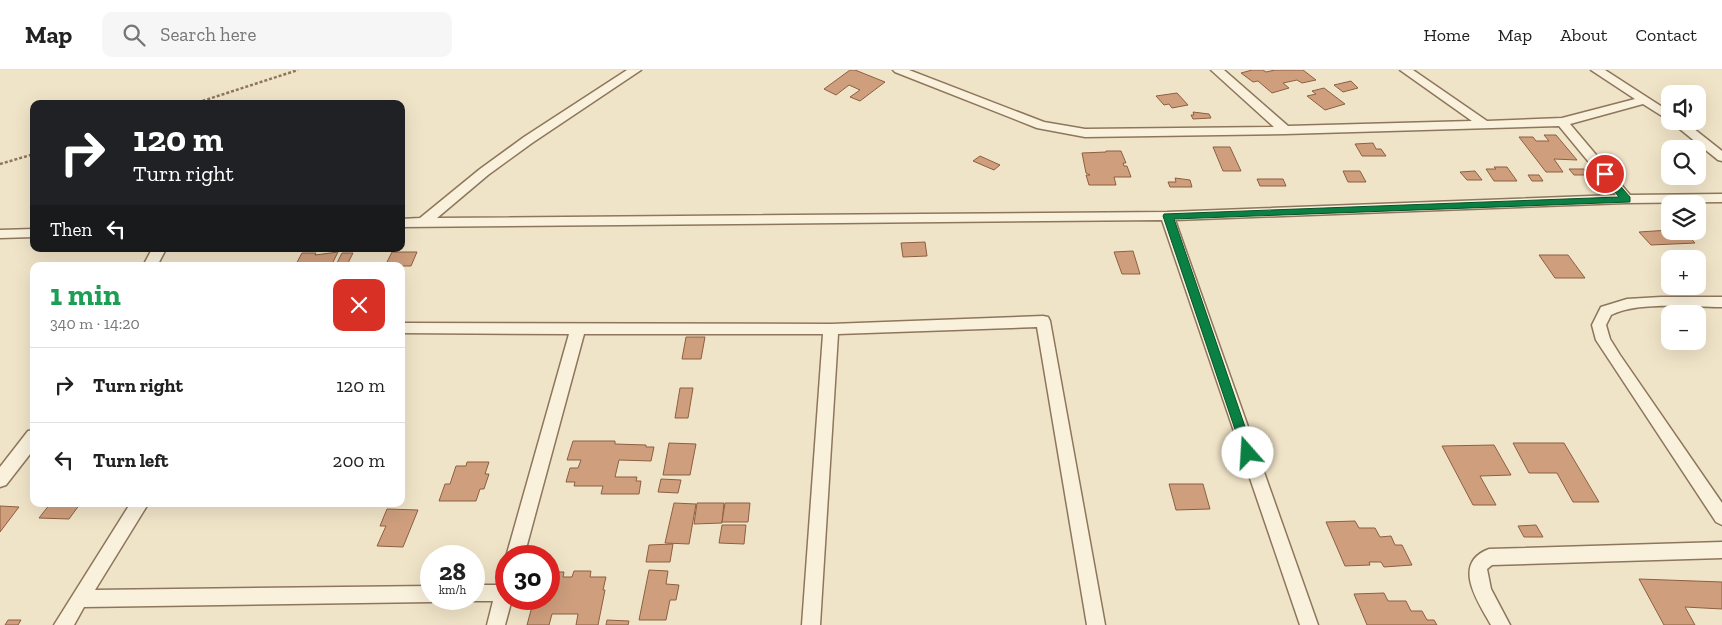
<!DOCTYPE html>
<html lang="en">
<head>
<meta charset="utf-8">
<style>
	body { margin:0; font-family:"Zilla Slab",serif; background:#f6f6f6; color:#222; height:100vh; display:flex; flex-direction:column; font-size:19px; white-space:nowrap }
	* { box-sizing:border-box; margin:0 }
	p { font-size:16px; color:#767676 }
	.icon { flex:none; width:28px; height:28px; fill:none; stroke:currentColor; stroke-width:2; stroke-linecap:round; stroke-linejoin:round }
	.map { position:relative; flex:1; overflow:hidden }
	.side { position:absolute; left:30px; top:192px; width:375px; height:245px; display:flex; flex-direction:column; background:#fff; border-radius:10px; box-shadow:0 5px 20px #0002 }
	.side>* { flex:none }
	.guide { position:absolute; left:30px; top:30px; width:375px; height:152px; border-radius:10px; box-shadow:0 5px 20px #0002; background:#202124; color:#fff; overflow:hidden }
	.buttons { position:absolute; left:1661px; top:15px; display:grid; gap:10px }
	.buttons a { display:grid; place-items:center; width:45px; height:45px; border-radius:10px; background:#fff; box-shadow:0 5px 20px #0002; font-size:25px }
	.speed { position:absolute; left:420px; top:475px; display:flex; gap:10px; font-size:25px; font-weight:700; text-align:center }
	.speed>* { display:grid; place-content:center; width:65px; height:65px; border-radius:50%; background:#fff; box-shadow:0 5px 20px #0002; line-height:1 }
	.speed small { font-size:12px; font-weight:400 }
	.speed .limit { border:8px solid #d22; background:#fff; color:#111 }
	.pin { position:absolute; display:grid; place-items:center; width:42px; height:42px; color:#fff; margin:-21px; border:2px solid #fff; border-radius:50%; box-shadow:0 1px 5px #0007 }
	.me { position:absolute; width:55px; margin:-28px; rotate:341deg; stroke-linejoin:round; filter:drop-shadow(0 0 4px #0008) }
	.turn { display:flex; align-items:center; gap:18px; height:105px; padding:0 20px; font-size:22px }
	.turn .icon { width:65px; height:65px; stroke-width:2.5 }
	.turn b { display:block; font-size:35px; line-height:42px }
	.then { display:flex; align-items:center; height:48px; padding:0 20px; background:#0003; gap:10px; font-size:19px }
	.round { display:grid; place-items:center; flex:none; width:52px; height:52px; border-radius:10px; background:#f6f6f6 }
	.headline { display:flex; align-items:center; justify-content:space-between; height:85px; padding:0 20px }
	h1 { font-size:30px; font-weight:800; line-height:38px; color:#1e9e55 }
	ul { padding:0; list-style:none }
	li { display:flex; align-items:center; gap:15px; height:75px; padding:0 20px; border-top:1px solid #e0e0e0 }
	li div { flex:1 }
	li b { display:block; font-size:19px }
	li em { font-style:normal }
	header { display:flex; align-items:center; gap:30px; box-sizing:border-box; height:70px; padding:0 25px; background:#fff; border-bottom:1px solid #e0e0e0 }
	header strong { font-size:24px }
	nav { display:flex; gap:28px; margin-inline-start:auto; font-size:18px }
	.search { width:350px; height:45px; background:#f6f6f6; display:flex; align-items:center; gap:12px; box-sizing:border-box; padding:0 18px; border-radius:10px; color:#767676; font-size:19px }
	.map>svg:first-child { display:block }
	.building { fill:#cf9f7d; stroke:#8d5f41 }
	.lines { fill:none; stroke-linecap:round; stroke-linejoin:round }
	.street-casing { stroke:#8d765c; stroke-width:3 }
	.path { stroke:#8d765c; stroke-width:2.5; stroke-dasharray:3 2; stroke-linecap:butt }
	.street { fill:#faf1dc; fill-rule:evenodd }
	.route { fill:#0b8043; stroke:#07532c }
</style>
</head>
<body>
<header>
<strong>Map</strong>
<div class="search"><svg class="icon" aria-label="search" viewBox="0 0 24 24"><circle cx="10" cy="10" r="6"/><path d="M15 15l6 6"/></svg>Search here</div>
<nav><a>Home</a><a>Map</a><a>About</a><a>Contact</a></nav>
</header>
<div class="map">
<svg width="1722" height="555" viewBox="0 0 1722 555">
	<rect width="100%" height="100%" fill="#f0e4c8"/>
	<g class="building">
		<path d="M850 0H855L885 12 860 31 850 27 860 20 849 15 836 25 824 19Z"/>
		<path d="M1252 0H1263L1266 2 1275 0H1303L1316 10 1302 13 1297 10 1283 13 1289 18 1272 23 1258 11 1253 12 1241 3Z"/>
		<path d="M1351 11 1358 18 1343 22 1334 15Z"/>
		<path d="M1324 18 1345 34 1325 40 1307 26 1316 24 1312 21Z"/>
		<path d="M1177 23 1188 35 1172 38 1169 34 1164 35 1156 26Z"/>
		<path d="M1193 42 1209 44 1211 48 1193 49 1191 45H1194Z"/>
		<path d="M1544 65H1556L1577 90 1554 89 1563 102H1546L1519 67H1533L1536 71H1549Z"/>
		<path d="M1373 73 1376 79H1381L1386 86H1362L1355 74Z"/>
		<path d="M1213 77H1230L1241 101H1223Z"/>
		<path d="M1106 81H1121L1126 93H1123L1124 96H1127L1131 107H1114L1116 115H1089L1086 105H1090L1086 103 1082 83 1106 82Z"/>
		<path d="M980 86 1000 95 994 100 973 91Z"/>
		<path d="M1494 97H1507L1517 111H1494L1486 99H1496Z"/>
		<path d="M1569 99H1584L1589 105H1574Z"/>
		<path d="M1343 101H1360L1366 112H1348Z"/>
		<path d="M1475 101 1482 110H1467L1460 102Z"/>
		<path d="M1528 105H1539L1543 111H1532Z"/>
		<path d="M1175 108 1190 110 1192 117H1170L1168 112H1176Z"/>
		<path d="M1257 109H1283L1286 116H1260Z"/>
		<path d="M1670 160 1684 161 1695 173 1651 175 1639 162Z"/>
		<path d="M925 172 927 186 903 187 901 173Z"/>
		<path d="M1133 181 1140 204H1122L1114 182Z"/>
		<path d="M338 182 331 196H295L302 183H316L315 185Z"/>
		<path d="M392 182H417L411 196H385Z"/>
		<path d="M342 183H353L348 193H337Z"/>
		<path d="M1539 185H1568L1585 208H1555Z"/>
		<path d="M686 267H705L701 289H682Z"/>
		<path d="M680 318H693L688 348H675Z"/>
		<path d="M573 371H615V374L646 375V377H654L651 391 619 390 615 407H637L636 411H641L639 424H601L603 416H574L575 412H566L570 398H578L581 390H567Z"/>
		<path d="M669 373 696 374 690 405H663Z"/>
		<path d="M1513 373H1564L1599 432H1573L1557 403H1529Z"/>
		<path d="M1494 375 1511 405 1480 406 1496 435H1473L1442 376Z"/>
		<path d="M467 392H489L485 404H489L484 419H480L476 431H439L445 414H450L456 396H466Z"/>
		<path d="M661 409 681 410 678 423 658 422Z"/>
		<path d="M1169 414H1203L1210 439 1176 440Z"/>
		<path d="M674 433 696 434 689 474 665 473Z"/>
		<path d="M697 433H724L722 453 694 454Z"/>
		<path d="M725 433H750L748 452H722Z"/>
		<path d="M50 434H80L69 449 39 448Z"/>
		<path d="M0 436 19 437 0 462Z"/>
		<path d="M387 439 418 440 403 477 377 476 386 456H380Z"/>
		<path d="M1355 451 1359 458H1375L1380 467 1391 466 1395 475H1402L1412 495 1384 497 1381 492H1369L1370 495 1345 496 1326 452Z"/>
		<path d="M722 455H746L744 474 719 473Z"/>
		<path d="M1536 455 1543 467H1524L1518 456Z"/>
		<path d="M673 474 670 492H646L649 475Z"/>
		<path d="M649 500 668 501 666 514 679 515 676 530H670L666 550H639Z"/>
		<path d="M574 501H591L590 507H606L603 520H605L598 555H576L578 544H552L549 555H527L534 529H549V502H564L563 507H572Z"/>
		<path d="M1639 509 1722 512V539L1685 537 1695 555H1664Z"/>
		<path d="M1384 523 1388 531H1406L1411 541H1422L1427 550H1434L1437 555H1367L1354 524Z"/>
		<path d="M8 550H21L18 555H5Z"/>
		<path d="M607 550 629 551 628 555H606Z"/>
	</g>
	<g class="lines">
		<g class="street-casing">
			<g id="street">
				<path d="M627 0H641L532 73 488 105 437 148 1167 142 1616 125 1559 56 1285 64 1085 67 1037 58 895 2 893 0H909L1044 52 1085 59 1274 57 1211 0H1224L1288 56 1472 51 1400 0H1413L1487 51 1562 48 1635 29 1591 0H1605L1670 42V51L1643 34 1570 54 1630 125 1722 124V132L1626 133 1175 150 1318 555H1300L1162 150 401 157V149L420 148 480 99 524 67Z"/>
				<path d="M1670 51H1684L1722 81V91L1718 90Z"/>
				<path d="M34 159V167L0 168V160Z"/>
				<path d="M152 179H166L157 196H143Z"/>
				<path d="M1661 227H1722V237C1692 237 1637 231 1611 245L1606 255 1610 269 1620 285 1722 433V455L1716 452 1596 270 1592 255 1601 237 1627 229Z"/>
				<path d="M1043 246 1048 247 1050 251 1105 555H1087L1037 257 838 264 820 555H802L823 264H584L524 486 506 487 569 264 401 263V253L831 254Z"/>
				<path d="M34 360V379L6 415 0 417V397L28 361Z"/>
				<path d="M130 434H148L95 520 431 516V529H438L431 532 84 537 74 555H54Z"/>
				<path d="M1722 472V488L1492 495 1487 499 1491 519 1510 555H1491C1478 532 1451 493 1489 479Z"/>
				<path d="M506 508V529H512L505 555H487L493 531H474L467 529H474V515H497L499 510Z"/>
			</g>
		</g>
		<g class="path">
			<path d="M193 34 298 0"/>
			<path d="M0 94 34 84"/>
		</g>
		<use href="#street" class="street"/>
	</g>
	<path class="route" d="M1605 101 1608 102 1630 127V132L1174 149 1254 383 1252 386H1244L1163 146 1164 144 1619 127 1600 104Z"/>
</svg>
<div class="buttons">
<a><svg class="icon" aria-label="sound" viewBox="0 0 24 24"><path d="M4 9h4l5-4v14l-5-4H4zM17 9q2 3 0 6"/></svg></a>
<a><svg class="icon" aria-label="search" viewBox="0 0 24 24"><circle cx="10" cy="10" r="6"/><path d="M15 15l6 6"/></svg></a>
<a><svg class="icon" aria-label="layers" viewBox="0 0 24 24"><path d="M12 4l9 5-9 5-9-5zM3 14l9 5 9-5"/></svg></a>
<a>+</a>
<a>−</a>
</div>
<div class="speed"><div>28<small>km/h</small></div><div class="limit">30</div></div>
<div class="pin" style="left:1605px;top:104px;background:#d93025"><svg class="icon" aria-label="arrive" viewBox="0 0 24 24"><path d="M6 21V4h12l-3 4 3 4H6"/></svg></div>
<svg class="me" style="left:1248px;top:383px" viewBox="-20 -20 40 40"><circle r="19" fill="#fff"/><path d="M0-13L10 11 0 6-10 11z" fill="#0b8043"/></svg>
<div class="guide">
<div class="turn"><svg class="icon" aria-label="right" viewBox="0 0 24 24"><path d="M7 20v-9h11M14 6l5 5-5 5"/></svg><div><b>120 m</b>Turn right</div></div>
<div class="then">Then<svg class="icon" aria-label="left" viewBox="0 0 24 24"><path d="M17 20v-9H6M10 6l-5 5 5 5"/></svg></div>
</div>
<section class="side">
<div class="headline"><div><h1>1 min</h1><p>340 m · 14:20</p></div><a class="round" style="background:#d93025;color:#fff"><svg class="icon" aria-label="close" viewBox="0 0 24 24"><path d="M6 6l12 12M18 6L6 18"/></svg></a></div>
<ul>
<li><svg class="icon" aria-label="right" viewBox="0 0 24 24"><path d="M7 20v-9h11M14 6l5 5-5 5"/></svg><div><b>Turn right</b></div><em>120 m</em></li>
<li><svg class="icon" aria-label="left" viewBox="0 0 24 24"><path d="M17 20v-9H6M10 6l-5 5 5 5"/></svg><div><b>Turn left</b></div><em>200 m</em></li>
</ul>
</section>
</div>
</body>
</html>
